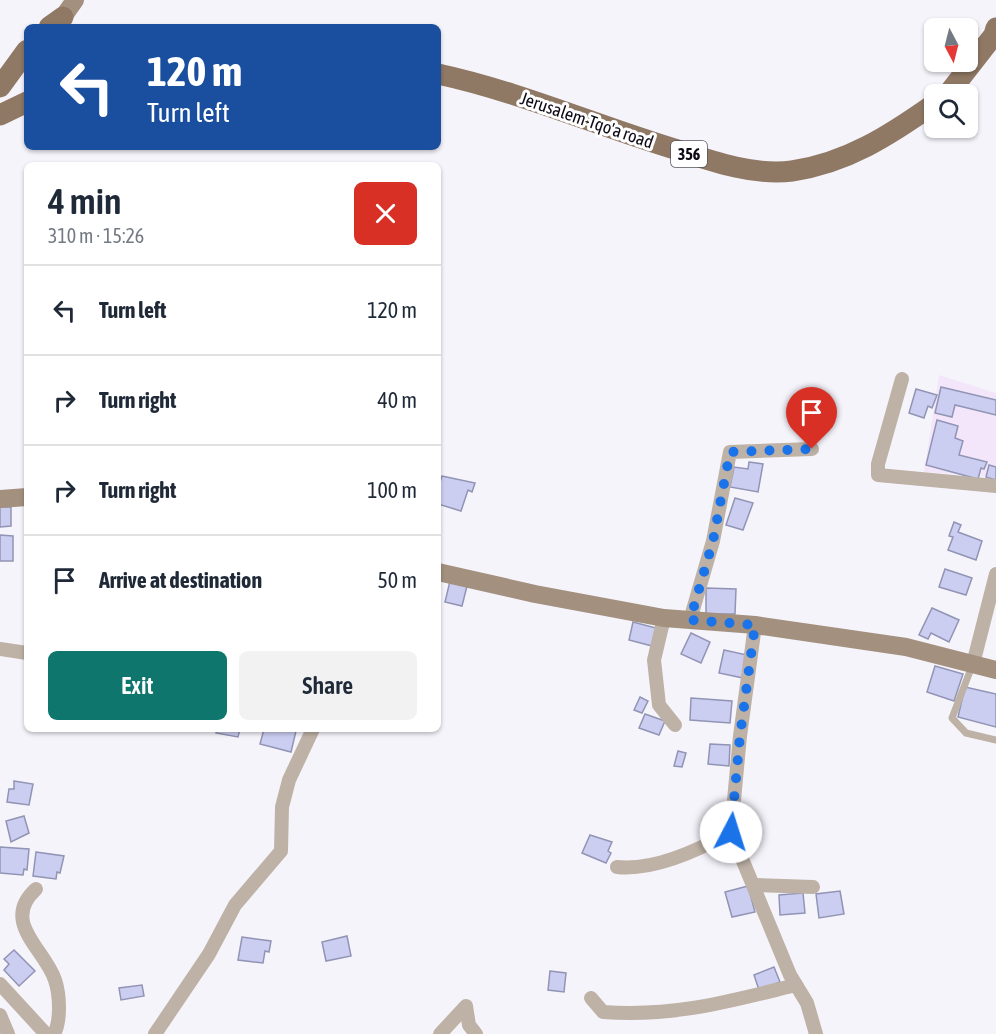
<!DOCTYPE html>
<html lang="en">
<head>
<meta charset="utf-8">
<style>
	body { margin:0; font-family:"Asap Condensed",sans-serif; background:#f2f2f3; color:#1f2937; height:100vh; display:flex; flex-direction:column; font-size:22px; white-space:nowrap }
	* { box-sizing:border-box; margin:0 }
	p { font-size:20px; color:#747a83 }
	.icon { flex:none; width:33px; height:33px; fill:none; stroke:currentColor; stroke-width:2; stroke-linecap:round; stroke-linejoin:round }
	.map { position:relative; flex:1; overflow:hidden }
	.panel { position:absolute; left:24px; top:162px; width:417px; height:570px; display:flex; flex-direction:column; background:#fff; border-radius:9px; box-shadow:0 2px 4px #0004 }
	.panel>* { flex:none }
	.guide { position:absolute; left:24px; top:24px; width:417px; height:126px; border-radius:9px; box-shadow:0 2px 4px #0004; background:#1a4fa0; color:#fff; overflow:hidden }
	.needle { width:39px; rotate:173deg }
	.controls { position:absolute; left:924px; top:18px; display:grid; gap:12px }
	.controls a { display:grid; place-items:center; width:54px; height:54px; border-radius:9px; background:#fff; box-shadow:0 2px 4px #0004; font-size:30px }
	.pin { position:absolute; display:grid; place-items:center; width:51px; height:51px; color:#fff; margin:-62px -26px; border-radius:50% 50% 50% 0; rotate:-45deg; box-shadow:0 0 6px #0007 }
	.pin .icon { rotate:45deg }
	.me { position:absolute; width:66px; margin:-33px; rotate:5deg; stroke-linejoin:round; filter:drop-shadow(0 0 4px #0008) }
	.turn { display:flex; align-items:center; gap:21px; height:126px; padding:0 24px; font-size:27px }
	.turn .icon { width:78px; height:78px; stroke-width:2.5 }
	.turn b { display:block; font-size:42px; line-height:51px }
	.round { display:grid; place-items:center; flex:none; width:63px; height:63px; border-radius:9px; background:#f2f2f3 }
	.head { display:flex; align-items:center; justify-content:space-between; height:102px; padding:0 24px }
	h1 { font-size:36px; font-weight:600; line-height:45px }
	.action { display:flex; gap:12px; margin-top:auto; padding:12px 24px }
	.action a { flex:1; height:69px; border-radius:9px; background:#0f766e; color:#fff; font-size:24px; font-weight:600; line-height:69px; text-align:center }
	.action a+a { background:#f2f2f3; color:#1f2937 }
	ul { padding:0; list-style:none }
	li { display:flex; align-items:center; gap:18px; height:90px; padding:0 24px; border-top:2px solid #e0e1e3 }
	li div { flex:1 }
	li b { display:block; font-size:22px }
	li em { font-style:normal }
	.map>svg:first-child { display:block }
	.education { fill:#f3e6fa }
	.building { fill:#cbcef1; stroke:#9194b4; stroke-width:1.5 }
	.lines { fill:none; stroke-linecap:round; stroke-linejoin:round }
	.lane { stroke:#beb1a6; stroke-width:7 }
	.street { stroke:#beb1a6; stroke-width:14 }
	.secondary { stroke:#a3907f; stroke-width:18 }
	.primary { stroke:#8f7864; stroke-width:21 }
	.route { stroke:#1a73e8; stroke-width:10; stroke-dasharray:0 18 }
	.labels { text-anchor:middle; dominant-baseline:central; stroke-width:6; stroke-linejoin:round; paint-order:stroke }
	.shield { fill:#fff; stroke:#57545c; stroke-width:1.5 }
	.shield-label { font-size:16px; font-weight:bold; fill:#0f0b16 }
	.street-label { font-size:18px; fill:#0f0b16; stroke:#fff }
</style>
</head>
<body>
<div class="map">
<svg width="996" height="1034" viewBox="0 0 996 1034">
	<rect width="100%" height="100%" fill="#f6f4fb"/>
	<path class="education" d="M939 375 996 393V477L924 472Z"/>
	<g class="building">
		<path d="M941 387 996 400V415L955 405 952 417 935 413Z"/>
		<path d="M916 389 937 395 932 408 928 406 924 418 909 413Z"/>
		<path d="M937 420 958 426 955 438 963 441 959 455 987 462 984 469 981 468 978 479 926 465Z"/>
		<path d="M749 462 763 464 758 492 730 487 734 467 748 469Z"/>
		<path d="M989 465 996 467V480L986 477Z"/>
		<path d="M442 476 475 483 472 492 468 490 461 511 438 504V488Z"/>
		<path d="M735 498 753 503 743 530 726 525Z"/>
		<path d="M0 507H11V526L0 527Z"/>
		<path d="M954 522 961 525 958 532 982 541 976 560 948 550 953 537 949 536Z"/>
		<path d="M0 535 13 536V561H0Z"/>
		<path d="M945 569 972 578 966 595 939 587Z"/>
		<path d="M450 581 467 586 462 606 445 602Z"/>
		<path d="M706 588 736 589 735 614H706Z"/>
		<path d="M932 608 959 620 949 642 931 633 928 639 919 635Z"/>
		<path d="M633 622 656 628 652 646 629 640Z"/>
		<path d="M691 633 710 642 701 663 681 654Z"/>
		<path d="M724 650 747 655 743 678 719 673Z"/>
		<path d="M935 666 963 674 954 701 927 692Z"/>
		<path d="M965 687 996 694V727L958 717Z"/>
		<path d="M640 697 648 701 642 713 634 710Z"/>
		<path d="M691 698 732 701 730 723 690 720Z"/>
		<path d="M645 714 665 721 659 735 639 728Z"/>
		<path d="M217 729H240L238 737 216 733Z"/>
		<path d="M264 729 296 731 291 752 260 744Z"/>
		<path d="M710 744 730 745 729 766 708 764Z"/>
		<path d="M678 751 686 753 682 767 674 766Z"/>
		<path d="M14 781 33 784 29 805 7 802 9 789H14Z"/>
		<path d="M24 816 29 833 11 842 6 821Z"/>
		<path d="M590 835 612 842 608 851 611 853 606 863 582 853Z"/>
		<path d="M0 847 29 849 27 870 24 869 23 875 0 873Z"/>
		<path d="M36 852 64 856 60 873 57 872 56 879 33 876Z"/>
		<path d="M748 886 755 912 732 917 725 892Z"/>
		<path d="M840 891 844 914 819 918 816 894Z"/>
		<path d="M803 893 805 913 780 915 779 895Z"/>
		<path d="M347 936 351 956 326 961 322 942Z"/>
		<path d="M242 937 271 941 269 952 265 951 263 963 238 960Z"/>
		<path d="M14 950 35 971 19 986 4 970 9 964 4 959Z"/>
		<path d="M774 967 780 982 759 990 754 975Z"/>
		<path d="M550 971 566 973 564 992 548 990Z"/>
		<path d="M142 985 144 996 121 1000 119 988Z"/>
	</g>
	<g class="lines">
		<path class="lane" d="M972 666 952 718 966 733 996 740"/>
		<g class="street">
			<path d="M902 379 878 464V475L996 486"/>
			<path d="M664 618 654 660 659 705 675 725"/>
			<path d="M690 620 713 541 730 452 812 449"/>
			<path d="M755 625 740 736 731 832 790 975 807 1003 816 1034"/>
			<path d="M0 649 27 653"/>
			<path d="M973 664 996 574"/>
			<path d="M617 867C655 871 699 850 731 832"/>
			<path d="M753 885 813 887"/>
			<path d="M36 889C0 922 45 949 55 980 60 995 61 1021 54 1034"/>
			<path d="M0 984 46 1034"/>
			<path d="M591 998 603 1012C675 1017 726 1002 796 985"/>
			<path d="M0 1015 8 1034"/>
			<path d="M155 1034 209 954 235 905 281 851 282 807 289 780 313 729"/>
			<path d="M440 1034 466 1006 469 1025 476 1034"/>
		</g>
		<g class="secondary">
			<path d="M63 17 75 0"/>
			<path d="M0 499 27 497"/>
			<path d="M438 572 535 594 664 618 755 625 906 647 996 670"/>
		</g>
		<g class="primary">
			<path d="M49 27 63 17"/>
			<path d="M438 74C521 92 600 127 681 151 714 162 756 176 792 171 847 163 890 135 934 104"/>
			<path d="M0 87 27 50"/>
			<path d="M948 94 994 35 996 28"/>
			<path d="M0 115 27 102"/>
		</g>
	</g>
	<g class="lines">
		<path class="route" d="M731 832 740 736 755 625 690 620 713 541 730 452 812 449"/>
	</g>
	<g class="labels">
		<rect class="shield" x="671" y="141" width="36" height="26" rx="4.5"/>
		<g class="shield-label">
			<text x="689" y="154">356</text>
		</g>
		<g class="street-label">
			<text transform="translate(587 120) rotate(19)">Jerusalem-Tqo'a road</text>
		</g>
	</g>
</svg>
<div class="controls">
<a><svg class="needle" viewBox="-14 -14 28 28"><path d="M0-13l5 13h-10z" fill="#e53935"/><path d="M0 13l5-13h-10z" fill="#747a83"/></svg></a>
<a><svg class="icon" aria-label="search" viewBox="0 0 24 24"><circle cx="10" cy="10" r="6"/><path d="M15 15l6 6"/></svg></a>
</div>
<div class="pin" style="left:812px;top:449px;background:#d93025"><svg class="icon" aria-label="arrive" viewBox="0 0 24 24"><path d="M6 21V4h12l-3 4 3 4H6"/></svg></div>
<svg class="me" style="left:731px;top:832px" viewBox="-20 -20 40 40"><circle r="19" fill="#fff"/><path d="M0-13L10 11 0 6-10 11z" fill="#1a73e8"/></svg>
<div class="guide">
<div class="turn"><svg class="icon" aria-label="left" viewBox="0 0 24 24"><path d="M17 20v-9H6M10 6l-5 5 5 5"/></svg><div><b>120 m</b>Turn left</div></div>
</div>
<section class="panel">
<div class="head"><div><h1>4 min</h1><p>310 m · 15:26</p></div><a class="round" style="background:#d93025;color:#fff"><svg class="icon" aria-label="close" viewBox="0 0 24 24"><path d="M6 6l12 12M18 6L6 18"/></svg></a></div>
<ul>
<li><svg class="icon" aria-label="left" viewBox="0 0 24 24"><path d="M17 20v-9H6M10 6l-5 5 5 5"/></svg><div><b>Turn left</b></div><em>120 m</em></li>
<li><svg class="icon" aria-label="right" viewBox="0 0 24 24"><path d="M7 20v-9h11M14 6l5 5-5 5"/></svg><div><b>Turn right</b></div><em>40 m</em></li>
<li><svg class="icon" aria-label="right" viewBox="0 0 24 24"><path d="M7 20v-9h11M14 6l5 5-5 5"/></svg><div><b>Turn right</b></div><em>100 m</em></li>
<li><svg class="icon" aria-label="arrive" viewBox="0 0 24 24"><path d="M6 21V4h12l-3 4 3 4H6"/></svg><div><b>Arrive at destination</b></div><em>50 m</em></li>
</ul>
<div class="action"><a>Exit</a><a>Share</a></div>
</section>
</div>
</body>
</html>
